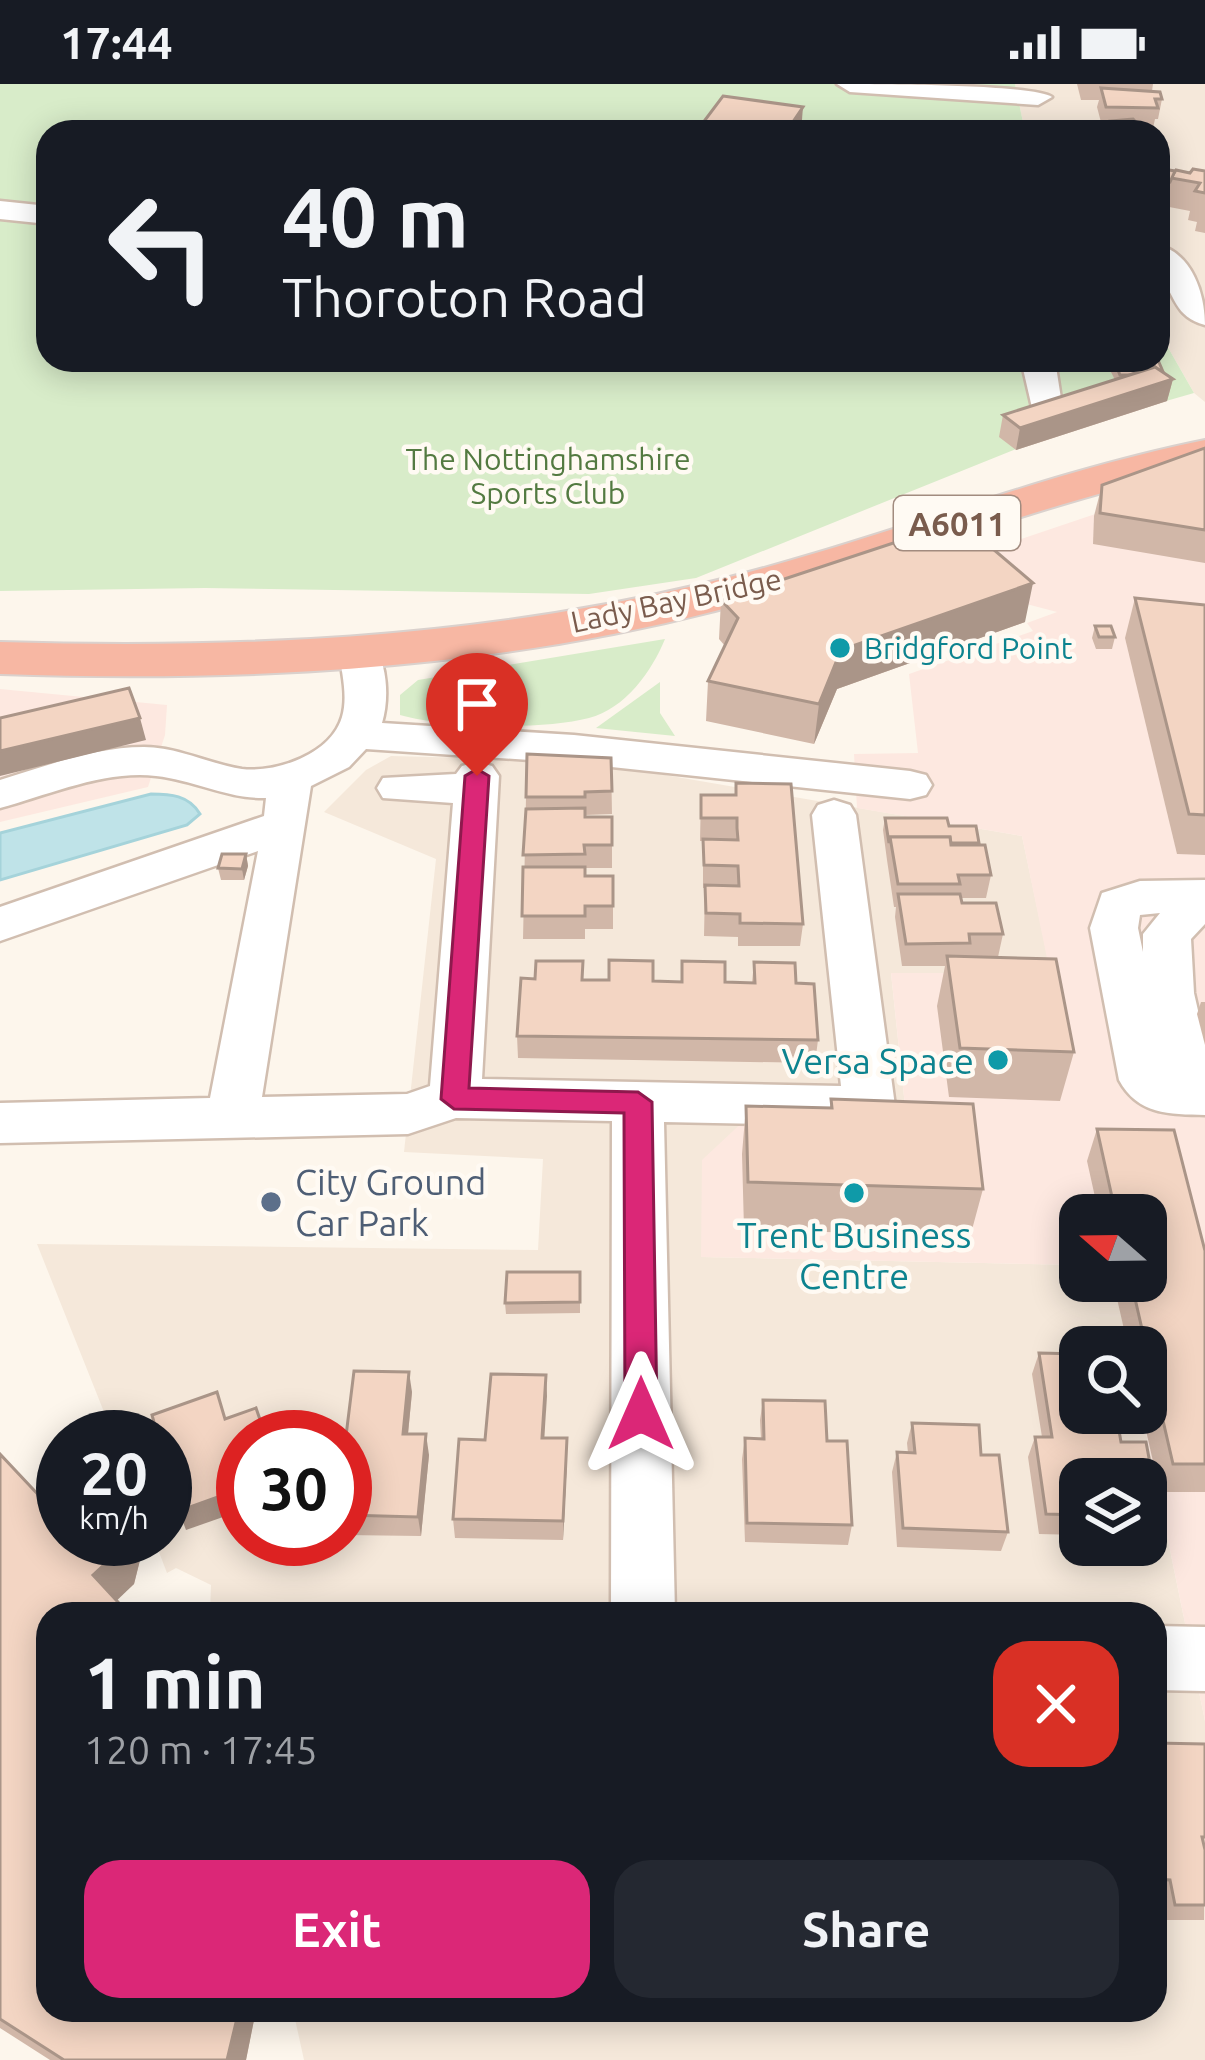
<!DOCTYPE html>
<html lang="en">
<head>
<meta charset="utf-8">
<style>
	body { margin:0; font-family:Ubuntu,sans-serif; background:#242831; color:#f1f3f6; height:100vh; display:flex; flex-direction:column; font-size:45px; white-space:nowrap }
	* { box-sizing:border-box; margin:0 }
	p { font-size:39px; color:#9ea1a6 }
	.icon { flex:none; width:66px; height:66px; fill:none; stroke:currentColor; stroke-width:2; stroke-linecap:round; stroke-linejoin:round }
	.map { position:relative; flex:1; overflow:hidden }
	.panel { position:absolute; left:36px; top:1518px; width:1131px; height:420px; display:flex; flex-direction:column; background:#171b24; border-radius:36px; box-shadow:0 6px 30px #0003 }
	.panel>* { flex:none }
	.hud { position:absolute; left:36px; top:36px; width:1134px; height:252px; border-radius:36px; box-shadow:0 6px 30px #0003; background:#171b24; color:#f1f3f6; overflow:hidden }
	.needle { width:78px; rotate:290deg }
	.controls { position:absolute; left:1059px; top:1110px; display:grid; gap:24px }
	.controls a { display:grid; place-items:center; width:108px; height:108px; border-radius:24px; background:#171b24; box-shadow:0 6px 30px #0003; font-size:60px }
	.speed { position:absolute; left:36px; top:1326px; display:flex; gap:24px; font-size:60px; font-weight:700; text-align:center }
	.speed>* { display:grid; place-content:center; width:156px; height:156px; border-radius:50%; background:#171b24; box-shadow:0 6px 30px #0003; line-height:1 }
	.speed small { font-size:30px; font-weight:400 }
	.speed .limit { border:18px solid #d22; background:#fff; color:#111 }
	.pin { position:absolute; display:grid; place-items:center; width:102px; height:102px; color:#fff; margin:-123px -51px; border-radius:50% 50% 50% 0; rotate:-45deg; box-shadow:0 0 12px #0007 }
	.pin .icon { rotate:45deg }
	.me { position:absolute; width:132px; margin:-66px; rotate:0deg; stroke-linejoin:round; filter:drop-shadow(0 0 9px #0008) }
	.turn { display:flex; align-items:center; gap:42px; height:252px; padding:0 48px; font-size:54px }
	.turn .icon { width:156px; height:156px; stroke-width:2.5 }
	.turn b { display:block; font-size:84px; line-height:102px }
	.round { display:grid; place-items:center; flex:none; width:126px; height:126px; border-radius:36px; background:#242831 }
	.head { display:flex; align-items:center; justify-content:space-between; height:204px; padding:0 48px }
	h1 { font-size:72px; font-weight:700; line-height:90px }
	.primary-button { display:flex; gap:24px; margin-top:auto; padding:24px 48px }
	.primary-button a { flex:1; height:138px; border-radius:36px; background:#db2777; color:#fff; font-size:48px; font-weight:700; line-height:138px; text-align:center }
	.primary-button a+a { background:#242831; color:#f1f3f6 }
	.status { display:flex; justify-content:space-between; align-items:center; height:84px; padding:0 60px; background:#171b24; direction:ltr }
	.status svg { height:33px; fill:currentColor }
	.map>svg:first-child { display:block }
	.residential { fill:#f5e8da; fill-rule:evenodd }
	.commercial { fill:#fde8e0 }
	.green { fill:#d8ecc9 }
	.water { fill:#bfe3e8; stroke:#a5d3da; stroke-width:3 }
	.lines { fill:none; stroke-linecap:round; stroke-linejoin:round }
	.minor-casing { stroke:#d1beb0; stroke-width:5 }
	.highway-casing { stroke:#dad1cd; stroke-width:4 }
	.minor { fill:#fff; fill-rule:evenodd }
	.highway { fill:#f7b7a3; fill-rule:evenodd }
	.wall { fill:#d1b7a8 }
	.shaded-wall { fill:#aa9588 }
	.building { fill:#f3d5c3; stroke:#aa9588; stroke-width:3 }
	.route { fill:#db2777; stroke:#8e194d; stroke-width:3 }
	.culture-dot { fill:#0f9aa8; stroke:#fffaf3; stroke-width:4.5 }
	.service-dot { fill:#5c6f8a; stroke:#fffaf3; stroke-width:4.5 }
	.labels { text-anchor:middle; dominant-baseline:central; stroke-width:9; stroke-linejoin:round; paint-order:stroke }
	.far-park-label { font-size:30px; fill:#537a41; stroke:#fffaf3 }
	.far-street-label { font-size:30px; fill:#7a5c4d; stroke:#fffaf3 }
	.far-culture-label { font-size:30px; fill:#0d838f; stroke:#fffaf3; text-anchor:start }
	.shield { fill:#fffaf3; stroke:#a28b7f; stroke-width:3 }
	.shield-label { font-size:33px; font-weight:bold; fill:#7a5c4d }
	.culture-label { font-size:36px; fill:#0d838f; stroke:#fffaf3; text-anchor:end }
	.service-label { font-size:36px; fill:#4e5e75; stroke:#fffaf3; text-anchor:start }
</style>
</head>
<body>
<div class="status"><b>17:44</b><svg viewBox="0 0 49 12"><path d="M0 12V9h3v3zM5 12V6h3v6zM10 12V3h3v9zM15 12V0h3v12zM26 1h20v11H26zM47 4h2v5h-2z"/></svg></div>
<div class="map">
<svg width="1205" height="1976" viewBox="0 0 1205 1976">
	<rect width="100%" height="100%" fill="#fdf6ec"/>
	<g class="residential">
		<path d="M1015 0H1205V318L1194 309 1158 246V48H1025Z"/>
		<path d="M391 672 513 675 636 686 1022 752 1051 890 891 889 907 1041 702 1173 1080 1181V1197H1114L1128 1263H1080V1329H1142L1205 1637V1976H304L293 1926H1155V1530H210L211 1501 176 1484 167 1489 154 1455H165V1353H114L37 1160 538 1166 543 1075 404 1068 436 775 324 728 366 686ZM243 1353H345V1455H243ZM1080 1395H1146V1461H1080Z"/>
	</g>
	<g class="commercial">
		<path d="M1205 393V1637L1142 1329 1146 1131H1080V1181L701 1173 702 1076 748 1033 907 1041 891 889H1050L1022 752 857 724 854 670 918 669 909 590 1033 547 1027 539 1057 528 996 512 959 476Z"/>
		<path d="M0 605 167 621 165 651 148 703 0 738Z"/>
	</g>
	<g class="green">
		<path d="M0 0H1015L1025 48H48V276H1158V246L1194 309 1058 348 696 494 589 510 205 504 0 507Z"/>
		<path d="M665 555C652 587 625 625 589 634 543 646 446 644 400 631V611L418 596Z"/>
		<path d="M660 598V629L675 652 596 644Z"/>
	</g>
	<path class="water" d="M151 710C170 710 189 711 200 730L187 741 0 796V749Z"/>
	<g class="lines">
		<g class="minor-casing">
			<g id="minor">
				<path d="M837 0C873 0 1032 0 1052 13L1038 21 850 8Z"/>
				<path d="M0 117 48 122V140L0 135Z"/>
				<path d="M1158 161C1192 169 1205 210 1205 241 1174 233 1176 211 1158 190Z"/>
				<path d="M1021 276H1055L1062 321 1057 328H1033Z"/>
				<path d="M359 557 373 560C388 581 389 616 382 639L574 651 910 687 926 691 932 701 926 711 910 715 574 679 366 665 349 683 311 702 262 1013 407 1010 430 1002 453 719 383 714 377 704 383 694 456 690 462 682 477 678 492 682 499 692 482 995 841 1002 812 731 818 721 834 716 850 721 856 731 895 1022 887 1036 869 1042 664 1038 675 1530H611L612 1037 456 1034 408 1050 0 1059V1019L210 1014 258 767 0 857V823L264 732 266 714C227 715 194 696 156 692 104 686 49 711 0 724V696C46 682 95 663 144 663 178 663 209 680 242 685 277 689 331 670 342 633 348 613 342 589 339 569L345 560Z"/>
				<path d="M1205 796V840L1191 855 1194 909 1205 957V1031C1169 1030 1138 1031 1119 996L1090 844 1102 809 1140 797ZM1160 829 1143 850V868L1138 844 1140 831Z"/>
				<path d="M1155 1542 1205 1543V1607L1155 1606Z"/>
			</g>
		</g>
		<g class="highway-casing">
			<path id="highway" d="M1205 356V384C1038 418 880 486 715 527 482 587 239 598 0 590V558C234 565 469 555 697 501 869 461 1032 391 1205 356Z"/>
		</g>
		<use href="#minor" class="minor"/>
		<use href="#highway" class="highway"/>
	</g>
	<g class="wall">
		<path d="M1077 0H1153L1152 7 1162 15 1158 35H1155L1153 44 1141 43 1145 48H1109L1110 42H1102L1097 23 1099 16H1081Z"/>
		<path d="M1205 87V149L1195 147 1197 138 1188 136 1190 127 1164 122 1168 108 1161 107 1163 96 1190 89Z"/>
		<path d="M1114 277 1164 290 1173 295 1167 317 1016 366 999 353 1003 331 1115 296 1111 288Z"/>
		<path d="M1205 364V479L1093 460 1094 432 1102 401Z"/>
		<path d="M1135 514 1205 521V771L1177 770 1125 554Z"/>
		<path d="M721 516 1025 538 837 605 814 660 706 637 708 597 725 562 719 555Z"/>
		<path d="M1095 542 1115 553 1112 565H1096L1092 554Z"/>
		<path d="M611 674 612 730 585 731V733H612V784H585V792H613V845H585V855H523L526 713Z"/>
		<path d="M736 699 803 840 800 862H738V853L704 852 705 804H703V757H700L701 711H735Z"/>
		<path d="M885 734 949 742 979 759 991 791 986 814H961L962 819 1003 850 998 873 1074 968 1060 1017 949 1013 937 922 945 882H902L895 833 896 823H894L887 776 883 746Z"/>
		<path d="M246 770 248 782 244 796H221L218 784Z"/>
		<path d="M754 878 796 899 818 956 815 979 518 974 517 952 535 895 752 899Z"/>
		<path d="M1201 918H1205V961L1197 930Z"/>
		<path d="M831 1015 983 1105 970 1153 744 1145 742 1070 746 1022 830 1024Z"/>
		<path d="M1097 1045 1205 1167V1408H1160L1142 1329H1146V1263H1128L1113 1197H1146V1131H1099L1087 1077Z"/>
		<path d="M580 1188V1229L506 1230 505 1219Z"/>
		<path d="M1039 1269 1080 1270V1329H1116L1121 1358H1146L1160 1433 1150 1452H1146V1395H1080V1451L1039 1450 1028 1373 1035 1353H1042L1032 1290Z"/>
		<path d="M546 1291 544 1354 567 1375 563 1456 455 1454 453 1435 485 1356Z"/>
		<path d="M412 1308 408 1350 429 1371 421 1452 345 1451V1353Z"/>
		<path d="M763 1316 827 1357 852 1441 848 1461 745 1458 742 1375 745 1354 761 1355 760 1336Z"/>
		<path d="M912 1339 1008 1448 1001 1467 897 1463 892 1388 897 1368 908 1369 907 1359Z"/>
		<path d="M0 1370 63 1455H136L142 1468 134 1500 116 1516 48 1926H256L246 1976H50L0 1944Z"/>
		<path d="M1155 1659 1205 1660 1204 1836H1164L1158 1811H1155Z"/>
	</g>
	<g class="shaded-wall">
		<path d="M803 23 801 48H786Z"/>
		<path d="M1173 295 1167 317 1016 366 1020 344Z"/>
		<path d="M1033 499 1025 538 837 605 814 660 819 620 841 566Z"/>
		<path d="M140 634 146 656 0 692V667Z"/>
		<path d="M246 770 248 782 244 796 242 785Z"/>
		<path d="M409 1288 412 1308 406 1370 403 1350Z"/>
		<path d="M546 1291 547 1312 543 1374 542 1354Z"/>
		<path d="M426 1350 429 1371 421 1452 418 1433Z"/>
		<path d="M567 1354V1375L563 1456V1437Z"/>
		<path d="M243 1404V1426L186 1446 179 1427Z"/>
		<path d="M122 1455H136L142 1468 134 1500 109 1524 93 1491Z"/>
		<path d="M239 1926H256L246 1976H227Z"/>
	</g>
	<g class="building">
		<path d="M1101 4 1160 8 1162 15H1155L1158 24 1106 23Z"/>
		<path d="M723 12 803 23 786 48 756 45 754 48H696Z"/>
		<path d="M1133 35 1145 48H1120L1111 37Z"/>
		<path d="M1193 85 1205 87V109L1195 107 1200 99 1171 94 1176 86 1190 89Z"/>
		<path d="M1169 86 1175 87 1170 98 1163 96Z"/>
		<path d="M1158 276 1164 290 1155 283 1130 291H1120L1114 277Z"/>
		<path d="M1155 283 1173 295 1020 344 1003 331Z"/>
		<path d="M1205 364V446L1100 429 1102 401Z"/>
		<path d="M960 437 1033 499 841 566 819 620 708 597 738 534 721 516Z"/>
		<path d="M1135 514 1205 521V731L1189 730Z"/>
		<path d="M1095 542H1111L1115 553H1099Z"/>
		<path d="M129 604 140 634 0 667V634Z"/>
		<path d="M527 670 611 674 612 707 585 708V713H526Z"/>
		<path d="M736 699 791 700 803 840 740 839V830L706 829 705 801 739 802 738 782 704 781 703 755 738 756 737 744V734H701V711H736Z"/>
		<path d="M585 724V733H612V761H584L585 770 523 771 526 725Z"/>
		<path d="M885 734H947L949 742H976L979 759H951L950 753H890L889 759Z"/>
		<path d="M890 753H950L951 761H985L991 791H958L960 800H898Z"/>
		<path d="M222 770H246L242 785 218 784Z"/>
		<path d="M523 783H585V792H613V822H585V832H522Z"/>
		<path d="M898 810H960L962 819H996L1003 850H969L970 859 906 860Z"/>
		<path d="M947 872 1056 875 1074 968 960 964Z"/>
		<path d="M609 876 653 877V897L682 898V877L725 878V898L755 899 754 878 795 879 796 899 814 900 818 956 517 952 521 894 535 895 536 877H583L582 896H609Z"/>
		<path d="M831 1015 973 1020 983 1105 748 1098 746 1022 832 1024Z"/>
		<path d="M1097 1045 1174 1046 1205 1167V1380H1173L1131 1197H1146V1131H1116Z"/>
		<path d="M507 1188H580V1218L505 1219Z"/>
		<path d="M1039 1269 1080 1270V1329H1116L1121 1358H1146L1160 1433 1146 1432V1395H1080V1431L1046 1430 1035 1353H1052Z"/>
		<path d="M354 1287 409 1288 403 1350H426L418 1433 345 1431V1353H318L319 1351 346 1352Z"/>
		<path d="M491 1290 546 1291 542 1354H567L563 1437 453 1435 459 1355 485 1356Z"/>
		<path d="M217 1308 225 1335 256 1324 266 1353H243V1404L179 1427 165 1377V1353H158L152 1331Z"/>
		<path d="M763 1316 825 1317 827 1357H847L852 1441 747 1439 745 1354 764 1355Z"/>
		<path d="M912 1339 979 1341 981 1371H999L1008 1448 903 1444 897 1368 915 1369Z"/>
		<path d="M0 1370 63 1437V1455H122L120 1466 93 1491 129 1530H48V1926H239L227 1976H64L0 1935Z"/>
		<path d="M1155 1659 1205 1660V1753H1202L1205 1766V1821H1175L1170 1796 1155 1795Z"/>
	</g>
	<path class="route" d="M477 685 489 692 469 1004 638 1008 652 1018 657 1330 652 1340 641 1344 630 1340 625 1330 624 1029 454 1025 441 1015 465 692Z"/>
	<g class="culture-dot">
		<circle cx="840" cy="564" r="12"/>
		<circle cx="998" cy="976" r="12"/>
		<circle cx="854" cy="1109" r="12"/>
	</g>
	<circle class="service-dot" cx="271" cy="1118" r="12"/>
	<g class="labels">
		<g class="far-park-label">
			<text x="548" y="375">The Nottinghamshire<tspan x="548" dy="34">Sports Club</tspan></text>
		</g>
		<g class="far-street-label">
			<text transform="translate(676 516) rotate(-12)">Lady Bay Bridge</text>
		</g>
		<g class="far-culture-label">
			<text x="864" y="564">Bridgford Point</text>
		</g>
		<rect class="shield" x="894" y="412" width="126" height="54" rx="9"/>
		<g class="shield-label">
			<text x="957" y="439">A6011</text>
		</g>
		<g class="culture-label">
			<text x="974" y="976">Versa Space</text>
			<text x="854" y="1150" text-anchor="middle">Trent Business<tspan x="854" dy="41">Centre</tspan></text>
		</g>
		<g class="service-label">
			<text x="295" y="1097">City Ground<tspan x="295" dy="41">Car Park</tspan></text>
		</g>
	</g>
</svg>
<div class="controls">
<a><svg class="needle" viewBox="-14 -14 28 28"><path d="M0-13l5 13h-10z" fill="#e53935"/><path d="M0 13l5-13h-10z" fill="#9ea1a6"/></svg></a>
<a><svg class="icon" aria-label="search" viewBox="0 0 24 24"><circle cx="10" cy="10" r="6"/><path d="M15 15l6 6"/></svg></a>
<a><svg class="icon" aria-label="layers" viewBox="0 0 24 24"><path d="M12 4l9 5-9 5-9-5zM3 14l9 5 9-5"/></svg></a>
</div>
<div class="speed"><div>20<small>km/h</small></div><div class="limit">30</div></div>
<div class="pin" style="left:477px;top:692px;background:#d93025"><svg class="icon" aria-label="arrive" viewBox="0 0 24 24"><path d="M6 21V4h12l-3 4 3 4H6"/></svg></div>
<svg class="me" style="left:641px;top:1330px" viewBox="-20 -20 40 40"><path d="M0-17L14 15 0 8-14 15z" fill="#db2777" stroke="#fff" stroke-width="4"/></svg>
<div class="hud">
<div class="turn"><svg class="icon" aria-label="left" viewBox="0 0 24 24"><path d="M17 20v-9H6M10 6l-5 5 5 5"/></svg><div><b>40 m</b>Thoroton Road</div></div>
</div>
<section class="panel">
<div class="head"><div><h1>1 min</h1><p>120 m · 17:45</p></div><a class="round" style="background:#d93025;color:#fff"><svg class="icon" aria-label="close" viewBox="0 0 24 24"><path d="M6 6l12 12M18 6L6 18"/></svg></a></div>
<div class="primary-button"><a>Exit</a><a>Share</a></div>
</section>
</div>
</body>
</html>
